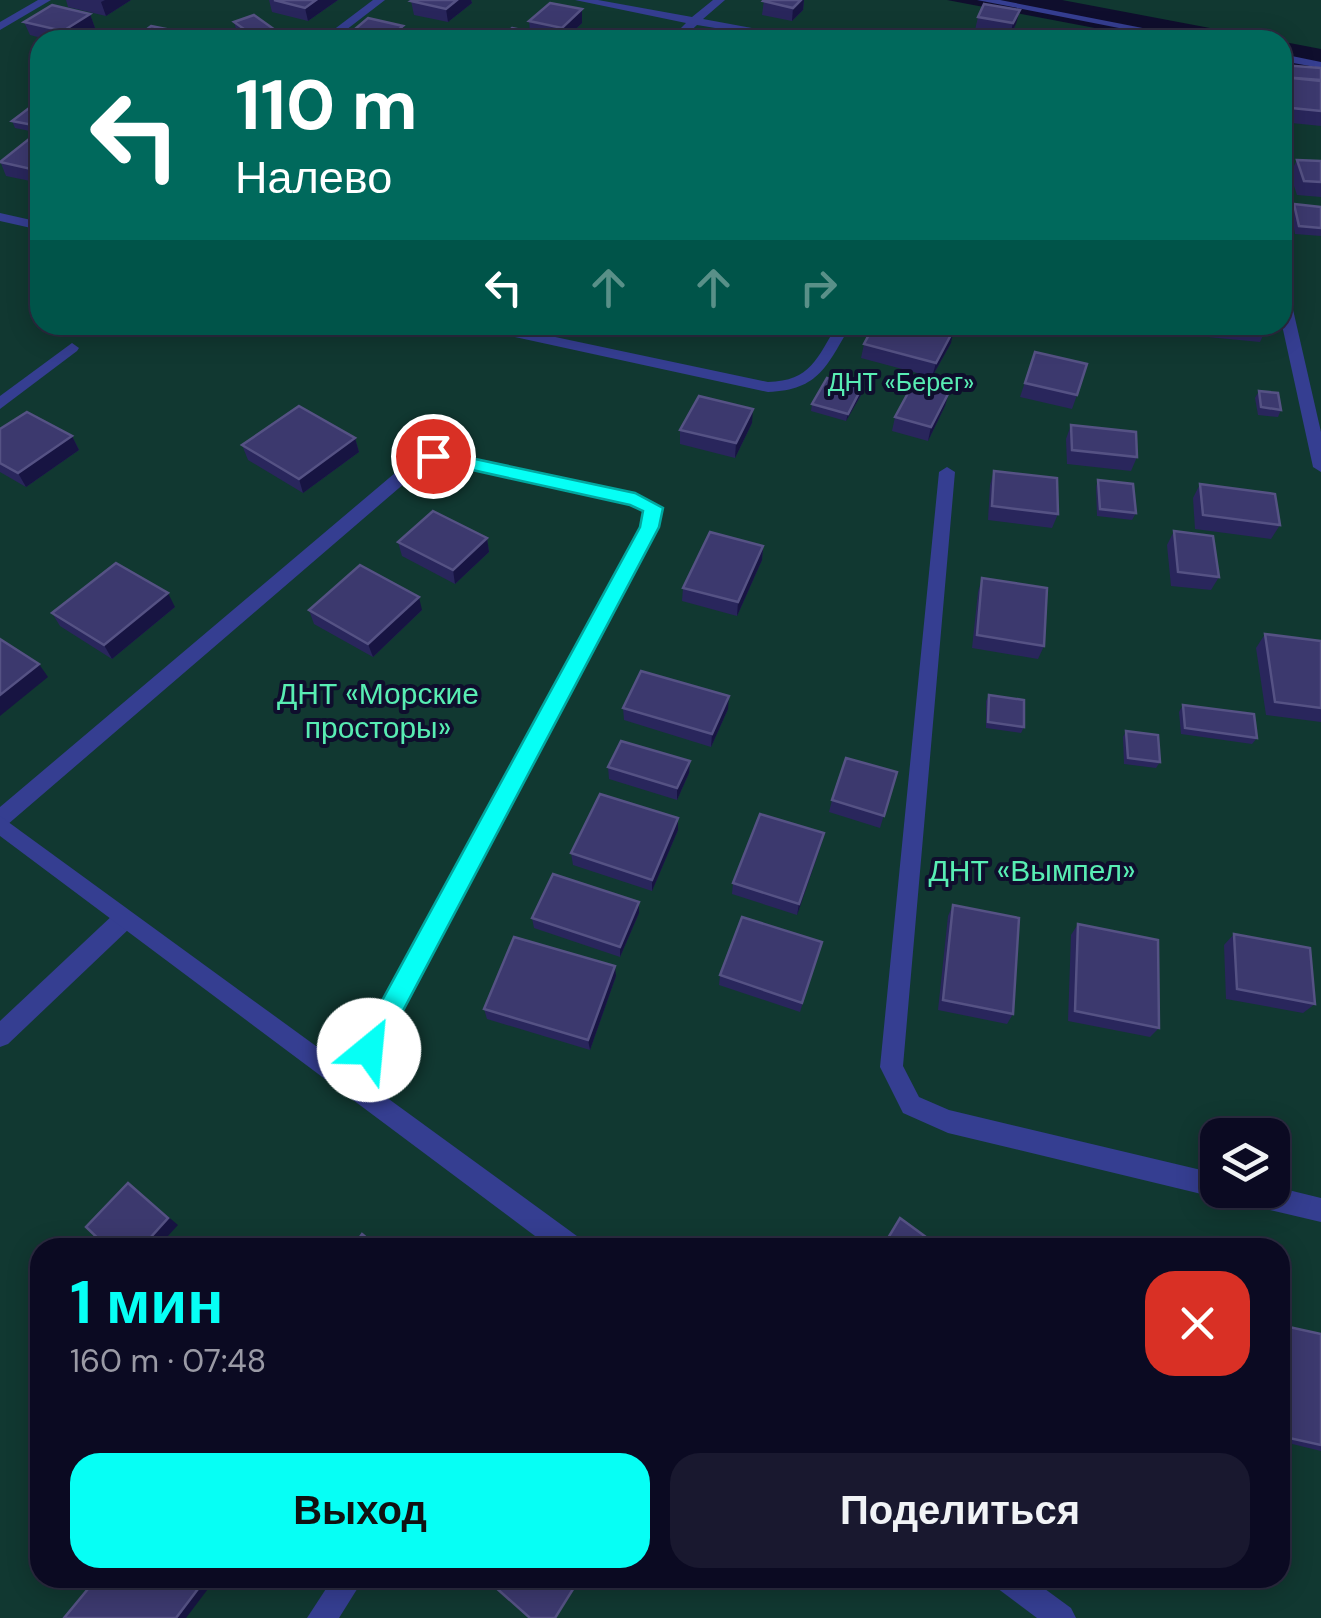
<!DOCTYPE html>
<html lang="ru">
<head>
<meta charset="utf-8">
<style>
	body { margin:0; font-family:"DM Sans",sans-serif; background:#19182f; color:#f1f3f6; height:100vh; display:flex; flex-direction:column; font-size:38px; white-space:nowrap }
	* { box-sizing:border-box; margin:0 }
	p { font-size:32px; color:#9a9aa5 }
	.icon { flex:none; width:55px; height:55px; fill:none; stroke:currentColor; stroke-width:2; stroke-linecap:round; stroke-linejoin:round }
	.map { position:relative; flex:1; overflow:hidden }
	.side { position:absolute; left:30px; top:1238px; width:1260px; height:350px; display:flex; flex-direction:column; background:#0b0a22; border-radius:30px; box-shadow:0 5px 25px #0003,0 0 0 2px #2b2b40 }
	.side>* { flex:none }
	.top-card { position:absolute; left:30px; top:30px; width:1262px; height:305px; border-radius:30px; box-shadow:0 5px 25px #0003,0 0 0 2px #2b2b40; background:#00695c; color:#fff; overflow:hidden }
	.tools { position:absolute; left:1200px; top:1118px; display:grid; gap:20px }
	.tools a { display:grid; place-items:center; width:90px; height:90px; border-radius:20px; background:#0b0a22; box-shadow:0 5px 25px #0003,0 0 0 2px #2b2b40; font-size:50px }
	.pin { position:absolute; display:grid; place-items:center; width:85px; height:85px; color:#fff; margin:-42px; border:5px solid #fff; border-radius:50%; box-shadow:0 2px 10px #0007 }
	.me { position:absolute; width:110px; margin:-55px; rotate:28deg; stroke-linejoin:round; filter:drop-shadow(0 0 8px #0008) }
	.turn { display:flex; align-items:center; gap:35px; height:210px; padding:0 40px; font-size:45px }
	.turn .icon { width:130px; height:130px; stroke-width:2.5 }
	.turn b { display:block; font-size:70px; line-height:85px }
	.lanes { display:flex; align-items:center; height:95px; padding:0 40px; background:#0003; justify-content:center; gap:50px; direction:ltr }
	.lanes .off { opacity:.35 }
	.round { display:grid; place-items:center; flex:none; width:105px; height:105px; border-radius:30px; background:#19182f }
	.headline { display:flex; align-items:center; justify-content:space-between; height:170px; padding:0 40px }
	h1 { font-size:60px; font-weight:700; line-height:75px; color:#06fff5 }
	.cta { display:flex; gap:20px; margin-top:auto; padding:20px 40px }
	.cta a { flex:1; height:115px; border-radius:30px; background:#06fff5; color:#111; font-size:40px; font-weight:700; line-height:115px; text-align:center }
	.cta a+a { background:#19182f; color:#f1f3f6 }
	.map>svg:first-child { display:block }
	.green { fill:#113831; fill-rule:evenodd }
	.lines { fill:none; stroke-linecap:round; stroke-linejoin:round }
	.service { fill:#353e91; fill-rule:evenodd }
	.minor { fill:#353e91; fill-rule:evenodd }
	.wall { fill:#29265c }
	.shaded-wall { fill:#171442 }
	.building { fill:#3c396e; stroke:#555284; stroke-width:2.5 }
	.route { fill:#06fff5; stroke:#04a69f; stroke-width:2.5 }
	.labels { text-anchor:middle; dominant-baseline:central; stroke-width:8; stroke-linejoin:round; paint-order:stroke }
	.far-park-label { font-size:25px; fill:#58edb3; stroke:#0f0e2d }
	.park-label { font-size:30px; fill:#58edb3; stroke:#0f0e2d }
</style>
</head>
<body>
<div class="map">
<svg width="1321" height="1618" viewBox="0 0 1321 1618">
	<rect width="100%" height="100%" fill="#0f0e2d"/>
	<g class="green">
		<path d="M0 0H947L1158 40H40V325H1282L1283 64 1321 72V1618H0ZM1218 1135H1272V1190H1218ZM40 1248H1280V1578H40Z"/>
		<path d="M1062 0H1321V49Z"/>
	</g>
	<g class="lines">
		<g class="service">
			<path d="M72 343 79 348 77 351 0 409V396Z"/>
			<path d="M433 451 635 493 662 509 658 527 358 1093 350 1096 342 1093 338 1085 342 1077 642 527 645 511 630 504 435 462 420 470 7 825 0 827V807L408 462Z"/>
			<path d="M123 911 131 913 134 920 131 927 8 1044 0 1047V1021L115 913Z"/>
			<path d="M333 1578H364L339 1618H307Z"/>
		</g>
		<g class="minor">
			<path d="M38 0H51L0 30V22Z"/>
			<path d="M373 0H385L333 40H320Z"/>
			<path d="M575 0H598L692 17 713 0H725L703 19 816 40H789L697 25 681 40H669L686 23Z"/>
			<path d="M977 0H1000L1204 40H1180Z"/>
			<path d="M1282 54 1321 62V68L1282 61Z"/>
			<path d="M0 213 40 222V230L0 221Z"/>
			<path d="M1282 288 1289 292 1321 432V472L1313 467 1282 325Z"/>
			<path d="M471 325H499L768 382C811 381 817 358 837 325H851C827 365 820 390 768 392L478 329Z"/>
			<path d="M947 467 955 472 903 1066 919 1097 949 1110 1218 1174V1190H1272V1186L1321 1198V1222L1236 1202 1226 1195 1218 1198 948 1133 903 1113 880 1067 939 472Z"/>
			<path d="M0 816 581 1239 584 1248H551L0 836Z"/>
			<path d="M993 1578H1030L1071 1608 1076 1618H1037L997 1588Z"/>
		</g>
	</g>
	<g class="wall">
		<path d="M66 0H131L106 16 68 7Z"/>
		<path d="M269 0H338L308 21 272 12Z"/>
		<path d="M413 0H471L472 3 448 22 414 15 411 1Z"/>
		<path d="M764 0H804L803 10 792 21 762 15Z"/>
		<path d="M90 14 95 28 76 40H49L30 35 24 22Z"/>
		<path d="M978 17 1016 24 1010 36 975 30Z"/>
		<path d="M529 21 582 23 565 39 530 32Z"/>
		<path d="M234 22 280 39 251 40 236 29Z"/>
		<path d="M1282 65 1321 68V126L1282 122Z"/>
		<path d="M40 107V133L15 128 12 121Z"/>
		<path d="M40 141V183L6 176 0 161Z"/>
		<path d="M1297 160 1321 161V197L1297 195 1290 174Z"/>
		<path d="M1294 204 1321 207V236L1295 234 1291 211Z"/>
		<path d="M1138 325H1179L1177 329Z"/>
		<path d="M1206 325H1266L1267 327 1260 342 1208 337Z"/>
		<path d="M951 343 932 377 861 358 864 344Z"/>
		<path d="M1035 352 1077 395 1072 409 1020 397Z"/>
		<path d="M862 387 861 395 846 421 811 411 812 404Z"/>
		<path d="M1259 391 1281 410 1278 417 1258 415 1255 398Z"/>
		<path d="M949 392 945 406 928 441 892 431 895 417Z"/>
		<path d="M752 423 735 458 680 444V430Z"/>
		<path d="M1071 425 1137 457 1131 471 1067 464 1066 439Z"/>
		<path d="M0 429 72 436 79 450 26 487 0 472Z"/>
		<path d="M355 438 359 452 303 493 248 460 242 445Z"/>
		<path d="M994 471 1058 514 1052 528 988 520 990 485Z"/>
		<path d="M1098 480 1136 513 1132 520 1097 516 1096 487Z"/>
		<path d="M1200 484 1280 525 1271 539 1195 529 1193 498Z"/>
		<path d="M1174 531 1219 577 1211 590 1171 586 1167 545Z"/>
		<path d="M487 538 489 552 455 584 402 556 398 542Z"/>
		<path d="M763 546 762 560 737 616 682 601 683 588Z"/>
		<path d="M982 578 1044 646 1038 659 972 648 978 592Z"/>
		<path d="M175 607 112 659 60 626 52 613Z"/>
		<path d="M309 610H422L373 657 314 624Z"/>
		<path d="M1265 634 1321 641V722L1266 715 1256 648Z"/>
		<path d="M989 695 1024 727 1021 733 986 728V701Z"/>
		<path d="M1183 705 1257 738 1252 744 1181 734 1179 712Z"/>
		<path d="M623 708 728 709 711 747 624 720Z"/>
		<path d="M1126 731 1160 762 1156 768 1124 764 1123 737Z"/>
		<path d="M690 761 689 773 677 800 609 779 608 767Z"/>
		<path d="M897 772 880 828 829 812 832 800Z"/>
		<path d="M678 830 652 891 573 865 571 853Z"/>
		<path d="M821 845 797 915 732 894 733 883Z"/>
		<path d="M639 902V913L620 957 534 928 532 918Z"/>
		<path d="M953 905 1013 1014 1007 1024 938 1010 948 916Z"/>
		<path d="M1078 924 1159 1028 1150 1037 1068 1021 1071 935Z"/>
		<path d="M1234 934 1315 1004 1303 1013 1226 999 1224 945Z"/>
		<path d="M822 942 800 1012 719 985 720 975Z"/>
		<path d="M616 976 590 1050 487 1019 484 1009Z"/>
		<path d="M1280 1325 1321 1334V1451L1280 1441Z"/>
	</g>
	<g class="shaded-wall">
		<path d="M105 0H131L106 16 101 2Z"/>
		<path d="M316 0H338L308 21 305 8Z"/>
		<path d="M457 0H471L472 3 448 22 446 9Z"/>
		<path d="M801 0H804L803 10 792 21 793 8Z"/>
		<path d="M582 9V23L564 40H562V28Z"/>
		<path d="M1020 10 1016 24 1010 36 1013 23Z"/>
		<path d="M90 14 95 28 76 40H66L63 31Z"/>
		<path d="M403 26 405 40H386Z"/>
		<path d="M176 31 178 38 176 40H165Z"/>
		<path d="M278 32 280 39 258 40V39Z"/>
		<path d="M954 329 951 343 932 377 936 363Z"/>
		<path d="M862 387 861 395 846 421 848 414Z"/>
		<path d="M949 392 945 406 928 441 931 427Z"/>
		<path d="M753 409 752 423 735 458 736 443Z"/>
		<path d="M72 436 79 450 26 487 18 473Z"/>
		<path d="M355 438 359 452 303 493 299 479Z"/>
		<path d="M487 538 489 552 455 584 453 570Z"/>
		<path d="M763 546 762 560 737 616 738 602Z"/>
		<path d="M168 593 175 607 112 659 104 645Z"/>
		<path d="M419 597 422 610 373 657 368 644Z"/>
		<path d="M39 664 48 677 0 716V695Z"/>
		<path d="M729 696 728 709 711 747 712 734Z"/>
		<path d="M690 761 689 773 677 800V788Z"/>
		<path d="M678 818V830L652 891V880Z"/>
		<path d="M824 833 821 845 797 915 799 904Z"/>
		<path d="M639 902V913L620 957V947Z"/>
		<path d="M615 966 616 976 590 1050 588 1040Z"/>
		<path d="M128 1183 178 1225 157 1248H141Z"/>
		<path d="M200 1578H211L214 1581 186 1618H176Z"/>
	</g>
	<g class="building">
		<path d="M274 0H316L305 8Z"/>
		<path d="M413 0H457L446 9 411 1Z"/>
		<path d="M764 0H801L793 8 763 1Z"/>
		<path d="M550 3 582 9 562 28 529 21Z"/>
		<path d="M984 4 1020 10 1013 23 978 17Z"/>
		<path d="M52 5 90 14 63 31 24 22Z"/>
		<path d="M254 15 278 32 258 39 234 22Z"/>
		<path d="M368 18 403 26 386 40H342Z"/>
		<path d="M151 26 176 31 165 40H133Z"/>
		<path d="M512 28 568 40H499Z"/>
		<path d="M715 31 754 39 753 40H708Z"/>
		<path d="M196 34 220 40H186Z"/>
		<path d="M1282 65 1321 68V80L1282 77Z"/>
		<path d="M1282 77 1321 81V111L1282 107Z"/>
		<path d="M33 105 40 107V125L38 126 12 121Z"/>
		<path d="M29 139 40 141V171L0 162Z"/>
		<path d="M1297 160 1321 161V182L1304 181Z"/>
		<path d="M1294 204 1321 207V228L1299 226Z"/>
		<path d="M874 325H940L954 329 936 363 864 344Z"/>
		<path d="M1035 352 1087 364 1077 395 1025 383Z"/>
		<path d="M827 378 862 387 848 414 812 404Z"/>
		<path d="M914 382 949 392 931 427 895 417Z"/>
		<path d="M1259 391 1278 393 1281 410 1261 407Z"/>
		<path d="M699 396 753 409 736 443 680 430Z"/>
		<path d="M299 406 355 438 299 479 242 445Z"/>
		<path d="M27 412 72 436 18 473 0 463V429Z"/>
		<path d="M1071 425 1136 432 1137 457 1072 450Z"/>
		<path d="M994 471 1057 478 1058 514 992 506Z"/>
		<path d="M1098 480 1133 484 1136 513 1100 509Z"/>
		<path d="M1200 484 1275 494 1280 525 1203 515Z"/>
		<path d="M433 511 487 538 453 570 398 542Z"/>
		<path d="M1174 531 1213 536 1219 577 1178 572Z"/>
		<path d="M710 532 763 546 738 602 683 588Z"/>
		<path d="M116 563 168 593 104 645 52 613Z"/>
		<path d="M360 565 419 597 368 644 309 610Z"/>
		<path d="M982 578 1047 588 1044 646 977 635Z"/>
		<path d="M1265 634 1321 641V708L1275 702Z"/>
		<path d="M0 639 39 664 0 695Z"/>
		<path d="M641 671 729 696 712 734 623 708Z"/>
		<path d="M989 695 1024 700V727L988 722Z"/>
		<path d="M1183 705 1254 714 1257 738 1185 728Z"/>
		<path d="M1126 731 1158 735 1160 762 1128 758Z"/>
		<path d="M621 741 690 761 677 788 608 767Z"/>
		<path d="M846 758 897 772 884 816 832 800Z"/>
		<path d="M600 794 678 818 652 880 571 853Z"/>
		<path d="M760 814 824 833 799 904 733 883Z"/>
		<path d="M553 874 639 902 620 947 532 918Z"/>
		<path d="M953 905 1019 918 1013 1014 943 1000Z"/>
		<path d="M742 917 822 942 802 1003 720 975Z"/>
		<path d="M1078 924 1158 940 1159 1028 1075 1011Z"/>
		<path d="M1234 934 1310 948 1315 1004 1237 989Z"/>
		<path d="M514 937 615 966 588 1040 484 1009Z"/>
		<path d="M128 1183 168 1218 141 1248H108L86 1227Z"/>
		<path d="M900 1218 941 1248H882Z"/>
		<path d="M362 1234 379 1248H352Z"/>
		<path d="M1280 1325 1321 1334V1445L1280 1436Z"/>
		<path d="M97 1578H200L204 1581 176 1618H64Z"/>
		<path d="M485 1578H580L555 1618H530Z"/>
	</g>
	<path class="route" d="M433 450 635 493 663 508 659 527 378 1058 369 1062 360 1058 356 1050 360 1041 640 527 643 511 630 505 427 460 424 456Z"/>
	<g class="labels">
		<g class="far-park-label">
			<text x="901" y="382">ДНТ «Берег»</text>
		</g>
		<g class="park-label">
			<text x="378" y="693">ДНТ «Морские<tspan x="378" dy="34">просторы»</tspan></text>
			<text x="1032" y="870">ДНТ «Вымпел»</text>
		</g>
	</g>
</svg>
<div class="tools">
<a><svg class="icon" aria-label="layers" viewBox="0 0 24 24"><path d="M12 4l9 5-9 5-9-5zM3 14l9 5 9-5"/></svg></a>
</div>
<div class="pin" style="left:433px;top:456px;background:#d93025"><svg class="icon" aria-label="arrive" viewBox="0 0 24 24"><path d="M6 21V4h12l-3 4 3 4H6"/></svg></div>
<svg class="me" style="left:369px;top:1050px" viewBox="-20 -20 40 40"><circle r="19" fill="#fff"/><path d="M0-13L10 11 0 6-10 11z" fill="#06fff5"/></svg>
<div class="top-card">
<div class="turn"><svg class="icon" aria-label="left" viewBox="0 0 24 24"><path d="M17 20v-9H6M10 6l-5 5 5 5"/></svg><div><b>110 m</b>Налево</div></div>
<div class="lanes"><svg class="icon" aria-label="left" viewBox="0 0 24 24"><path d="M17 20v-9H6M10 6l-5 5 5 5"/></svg><svg class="icon off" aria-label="ahead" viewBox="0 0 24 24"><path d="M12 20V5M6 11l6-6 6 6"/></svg><svg class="icon off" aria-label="ahead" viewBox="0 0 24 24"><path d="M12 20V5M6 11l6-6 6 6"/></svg><svg class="icon off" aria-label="right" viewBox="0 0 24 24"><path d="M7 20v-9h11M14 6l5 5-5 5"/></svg></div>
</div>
<section class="side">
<div class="headline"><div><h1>1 мин</h1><p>160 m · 07:48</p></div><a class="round" style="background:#d93025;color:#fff"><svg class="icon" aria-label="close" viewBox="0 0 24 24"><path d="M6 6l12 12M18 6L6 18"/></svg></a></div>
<div class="cta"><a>Выход</a><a>Поделиться</a></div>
</section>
</div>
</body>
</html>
